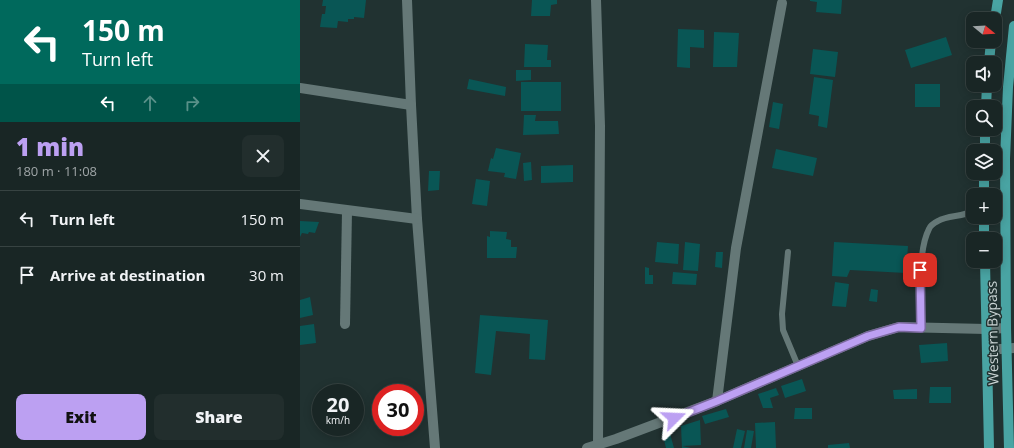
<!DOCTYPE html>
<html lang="en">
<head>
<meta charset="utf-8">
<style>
	body { margin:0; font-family:"Open Sans",sans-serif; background:#222e2d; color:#f1f3f6; height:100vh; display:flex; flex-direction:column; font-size:15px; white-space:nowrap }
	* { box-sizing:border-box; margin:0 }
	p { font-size:13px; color:#9fa5a7 }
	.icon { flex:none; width:22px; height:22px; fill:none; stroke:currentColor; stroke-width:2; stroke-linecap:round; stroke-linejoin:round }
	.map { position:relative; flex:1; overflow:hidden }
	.drawer { display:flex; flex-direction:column; background:#192625; width:300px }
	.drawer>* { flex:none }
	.banner { background:#00695c; color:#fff; overflow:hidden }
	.needle { width:26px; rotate:108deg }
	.fabs { position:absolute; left:666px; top:12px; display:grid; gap:8px }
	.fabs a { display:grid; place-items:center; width:36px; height:36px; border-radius:8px; background:#192625; box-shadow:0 2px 10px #0003,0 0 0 1px #374342; font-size:20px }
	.speed { position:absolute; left:12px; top:384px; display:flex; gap:8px; font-size:20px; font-weight:700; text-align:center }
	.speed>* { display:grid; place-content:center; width:52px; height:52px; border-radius:50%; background:#192625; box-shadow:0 2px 10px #0003,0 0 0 1px #374342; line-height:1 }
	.speed small { font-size:10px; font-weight:400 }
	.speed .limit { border:6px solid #d22; background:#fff; color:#111 }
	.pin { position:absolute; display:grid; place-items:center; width:34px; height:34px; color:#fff; margin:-17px; border-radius:8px; box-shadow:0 2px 6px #0006 }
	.me { position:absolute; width:44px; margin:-22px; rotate:69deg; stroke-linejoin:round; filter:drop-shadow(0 0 3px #0008) }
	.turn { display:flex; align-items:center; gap:14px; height:84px; padding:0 16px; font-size:18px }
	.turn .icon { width:52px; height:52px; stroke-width:2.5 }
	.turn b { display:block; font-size:28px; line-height:34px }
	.lanes { display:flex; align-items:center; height:38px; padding:0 16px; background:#0003; justify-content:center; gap:20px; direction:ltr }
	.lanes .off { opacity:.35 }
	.round { display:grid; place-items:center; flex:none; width:42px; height:42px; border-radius:8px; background:#222e2d }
	.head { display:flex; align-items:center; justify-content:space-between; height:68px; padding:0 16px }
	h1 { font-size:24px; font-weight:800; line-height:30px; color:#bca0f2 }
	.action { display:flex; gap:8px; margin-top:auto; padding:8px 16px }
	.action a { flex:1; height:46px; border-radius:8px; background:#bca0f2; color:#111; font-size:16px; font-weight:800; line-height:46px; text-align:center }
	.action a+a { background:#222e2d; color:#f1f3f6 }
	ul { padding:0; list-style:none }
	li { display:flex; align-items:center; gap:12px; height:56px; padding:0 16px; border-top:1px solid #374342 }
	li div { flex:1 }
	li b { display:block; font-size:15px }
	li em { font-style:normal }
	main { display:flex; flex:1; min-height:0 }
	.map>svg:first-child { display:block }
	.building { fill:#095655 }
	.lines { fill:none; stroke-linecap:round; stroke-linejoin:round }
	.service { stroke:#657877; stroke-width:6 }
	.minor { stroke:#657877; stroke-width:10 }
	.primary { stroke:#49a4a3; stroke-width:10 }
	.route-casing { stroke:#7a689d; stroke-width:10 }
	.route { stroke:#bca0f2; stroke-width:7 }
	.labels { text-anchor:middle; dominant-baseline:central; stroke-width:3; stroke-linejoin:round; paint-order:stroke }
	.street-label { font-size:14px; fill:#cbd5d5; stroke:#213231 }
</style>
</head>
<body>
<main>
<section class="drawer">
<div class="banner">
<div class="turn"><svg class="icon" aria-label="left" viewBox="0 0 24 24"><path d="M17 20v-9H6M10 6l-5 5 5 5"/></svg><div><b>150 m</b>Turn left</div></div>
<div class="lanes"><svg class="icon" aria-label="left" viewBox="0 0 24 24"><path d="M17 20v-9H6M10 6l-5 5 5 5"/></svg><svg class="icon off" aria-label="ahead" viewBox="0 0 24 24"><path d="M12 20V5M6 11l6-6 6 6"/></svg><svg class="icon off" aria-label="right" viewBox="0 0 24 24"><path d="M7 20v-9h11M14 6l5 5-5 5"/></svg></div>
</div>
<div class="head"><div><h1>1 min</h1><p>180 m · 11:08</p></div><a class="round"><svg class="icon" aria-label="close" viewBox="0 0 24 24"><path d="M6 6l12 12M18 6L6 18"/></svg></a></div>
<ul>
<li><svg class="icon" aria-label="left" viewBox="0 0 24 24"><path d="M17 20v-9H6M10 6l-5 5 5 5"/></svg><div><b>Turn left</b></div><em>150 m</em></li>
<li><svg class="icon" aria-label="arrive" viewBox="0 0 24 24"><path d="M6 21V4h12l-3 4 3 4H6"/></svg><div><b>Arrive at destination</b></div><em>30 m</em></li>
</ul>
<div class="action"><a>Exit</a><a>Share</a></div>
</section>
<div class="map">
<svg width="714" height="448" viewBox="0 0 714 448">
	<rect width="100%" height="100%" fill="#213231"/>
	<g class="building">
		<path d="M23 0H66L64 18 54 17V19H48V22L38 21 37 28 20 27 22 14H25L26 6H22Z"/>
		<path d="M232 0H257V4L251 5 250 16H231Z"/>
		<path d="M510 0H542L541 14 516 12 517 2 510 1Z"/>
		<path d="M378 29 404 30V48L390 47V68L377 67Z"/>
		<path d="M414 32 439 33 437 67H413Z"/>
		<path d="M646 37 652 55 611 68 605 50Z"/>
		<path d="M225 44 248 45 247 60H251V67H224Z"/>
		<path d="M513 49 538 52 535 77 510 74Z"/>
		<path d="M216 70H231V80L216 81Z"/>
		<path d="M514 77 533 80 527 128 518 126 519 116 509 114Z"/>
		<path d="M169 79 206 87 205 96 167 89Z"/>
		<rect x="221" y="82" width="40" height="29"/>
		<rect x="615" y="84" width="25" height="23"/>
		<path d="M473 102 483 104 479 129 469 127Z"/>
		<path d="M224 115H236L235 121H258L259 134 223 135Z"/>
		<path d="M196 148 221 153 216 179 204 177 205 173 188 171 191 158 193 159Z"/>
		<path d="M476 149 517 158 513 176 472 168Z"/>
		<path d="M231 162 232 180 224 181 223 163Z"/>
		<path d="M273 165V182L241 183V166Z"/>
		<path d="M129 171H140L139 190 128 191Z"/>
		<path d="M176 179 190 181 187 206 172 204Z"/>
		<path d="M0 221 19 222 15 233 9 232 8 234 2 233 0 237Z"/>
		<path d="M190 231 207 232 206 239 211 240V247H217L216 258H187V236L190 237Z"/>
		<path d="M357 242 379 244 378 264 355 262Z"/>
		<path d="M385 242 400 244 398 271 383 270Z"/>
		<path d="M534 242 608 246 606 273 550 270 547 277 532 276Z"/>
		<path d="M416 252H423L422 268 415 267Z"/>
		<path d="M345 267 349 268V275H353V284H345Z"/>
		<path d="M373 272 397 274 396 285 372 284Z"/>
		<path d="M535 282 549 284 546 307 532 306Z"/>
		<path d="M571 289 578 290 577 302 569 301Z"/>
		<path d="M10 297 13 315 0 318V300Z"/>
		<path d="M180 315 248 320 245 360 229 359 230 334 196 331 191 375 175 373Z"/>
		<path d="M14 324 16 343 0 345V326Z"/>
		<path d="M647 343 648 361 621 363 619 345Z"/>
		<path d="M502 379 506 391 485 398 481 386Z"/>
		<path d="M630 387H651V403H629Z"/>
		<path d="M476 388 479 395 470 398 473 408H463L458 394Z"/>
		<path d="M617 389V399H594L593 390Z"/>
		<path d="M495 408H512V419H494Z"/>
		<path d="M426 409 429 417 405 424 402 416Z"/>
		<path d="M400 420 401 445 382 446 391 448H382L381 426Z"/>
		<path d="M475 422 476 448H456L455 423Z"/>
		<path d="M437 429 445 431 441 448H433Z"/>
		<path d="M369 430 374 448H366L362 432Z"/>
		<path d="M447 430 454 431 451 448H444Z"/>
		<path d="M549 443 550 448H528V445Z"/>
	</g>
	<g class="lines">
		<g class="service">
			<path d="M488 252 482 314 483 330 498 366"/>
			<path d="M621 328C621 301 617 252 629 229 630 226 634 223 638 221 648 215 662 217 673 211"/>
		</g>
		<g class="minor">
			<path d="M107 0 111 105 117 219 135 448"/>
			<path d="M296 0 300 126 298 444"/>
			<path d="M0 88 111 105"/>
			<path d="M0 204 117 219"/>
			<path d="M45 324 47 211"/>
			<path d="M687 350 714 348"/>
			<path d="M417 401 436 248 482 3"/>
			<path d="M287 448 316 439 417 401 568 336 599 327 686 329 706 328"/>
		</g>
		<g class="primary">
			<path d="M695 19 698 0"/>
			<path d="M689 63 691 41"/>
			<path d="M686 107 687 85"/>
			<path d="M685 151V129"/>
			<path d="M684 195V173"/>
			<path d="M684 217V239"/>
			<path d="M685 261 689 448"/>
			<path d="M709 448 706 328 705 159 708 87 714 26"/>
		</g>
	</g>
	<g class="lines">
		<g class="route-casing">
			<path id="route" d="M374 418 417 401 568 336 599 327 621 328 620 270"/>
		</g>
		<use href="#route" class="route"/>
	</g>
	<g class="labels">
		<g class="street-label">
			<text transform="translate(692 333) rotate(-91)">Western Bypass</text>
		</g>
	</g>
</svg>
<div class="fabs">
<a><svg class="needle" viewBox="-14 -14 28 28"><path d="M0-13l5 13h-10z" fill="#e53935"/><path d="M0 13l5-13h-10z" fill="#9fa5a7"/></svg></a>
<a><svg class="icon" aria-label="sound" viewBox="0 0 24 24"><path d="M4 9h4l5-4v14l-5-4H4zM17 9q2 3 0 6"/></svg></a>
<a><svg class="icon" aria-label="search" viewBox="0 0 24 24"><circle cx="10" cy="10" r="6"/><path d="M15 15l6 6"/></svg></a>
<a><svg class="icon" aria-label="layers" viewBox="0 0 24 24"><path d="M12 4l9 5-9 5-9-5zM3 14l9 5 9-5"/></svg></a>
<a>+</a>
<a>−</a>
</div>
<div class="speed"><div>20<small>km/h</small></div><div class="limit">30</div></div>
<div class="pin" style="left:620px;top:270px;background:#d93025"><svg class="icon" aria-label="arrive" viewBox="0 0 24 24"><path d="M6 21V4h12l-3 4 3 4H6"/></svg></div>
<svg class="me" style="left:374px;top:418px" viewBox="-20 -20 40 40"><path d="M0-17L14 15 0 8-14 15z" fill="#bca0f2" stroke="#fff" stroke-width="4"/></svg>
</div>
</main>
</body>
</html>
